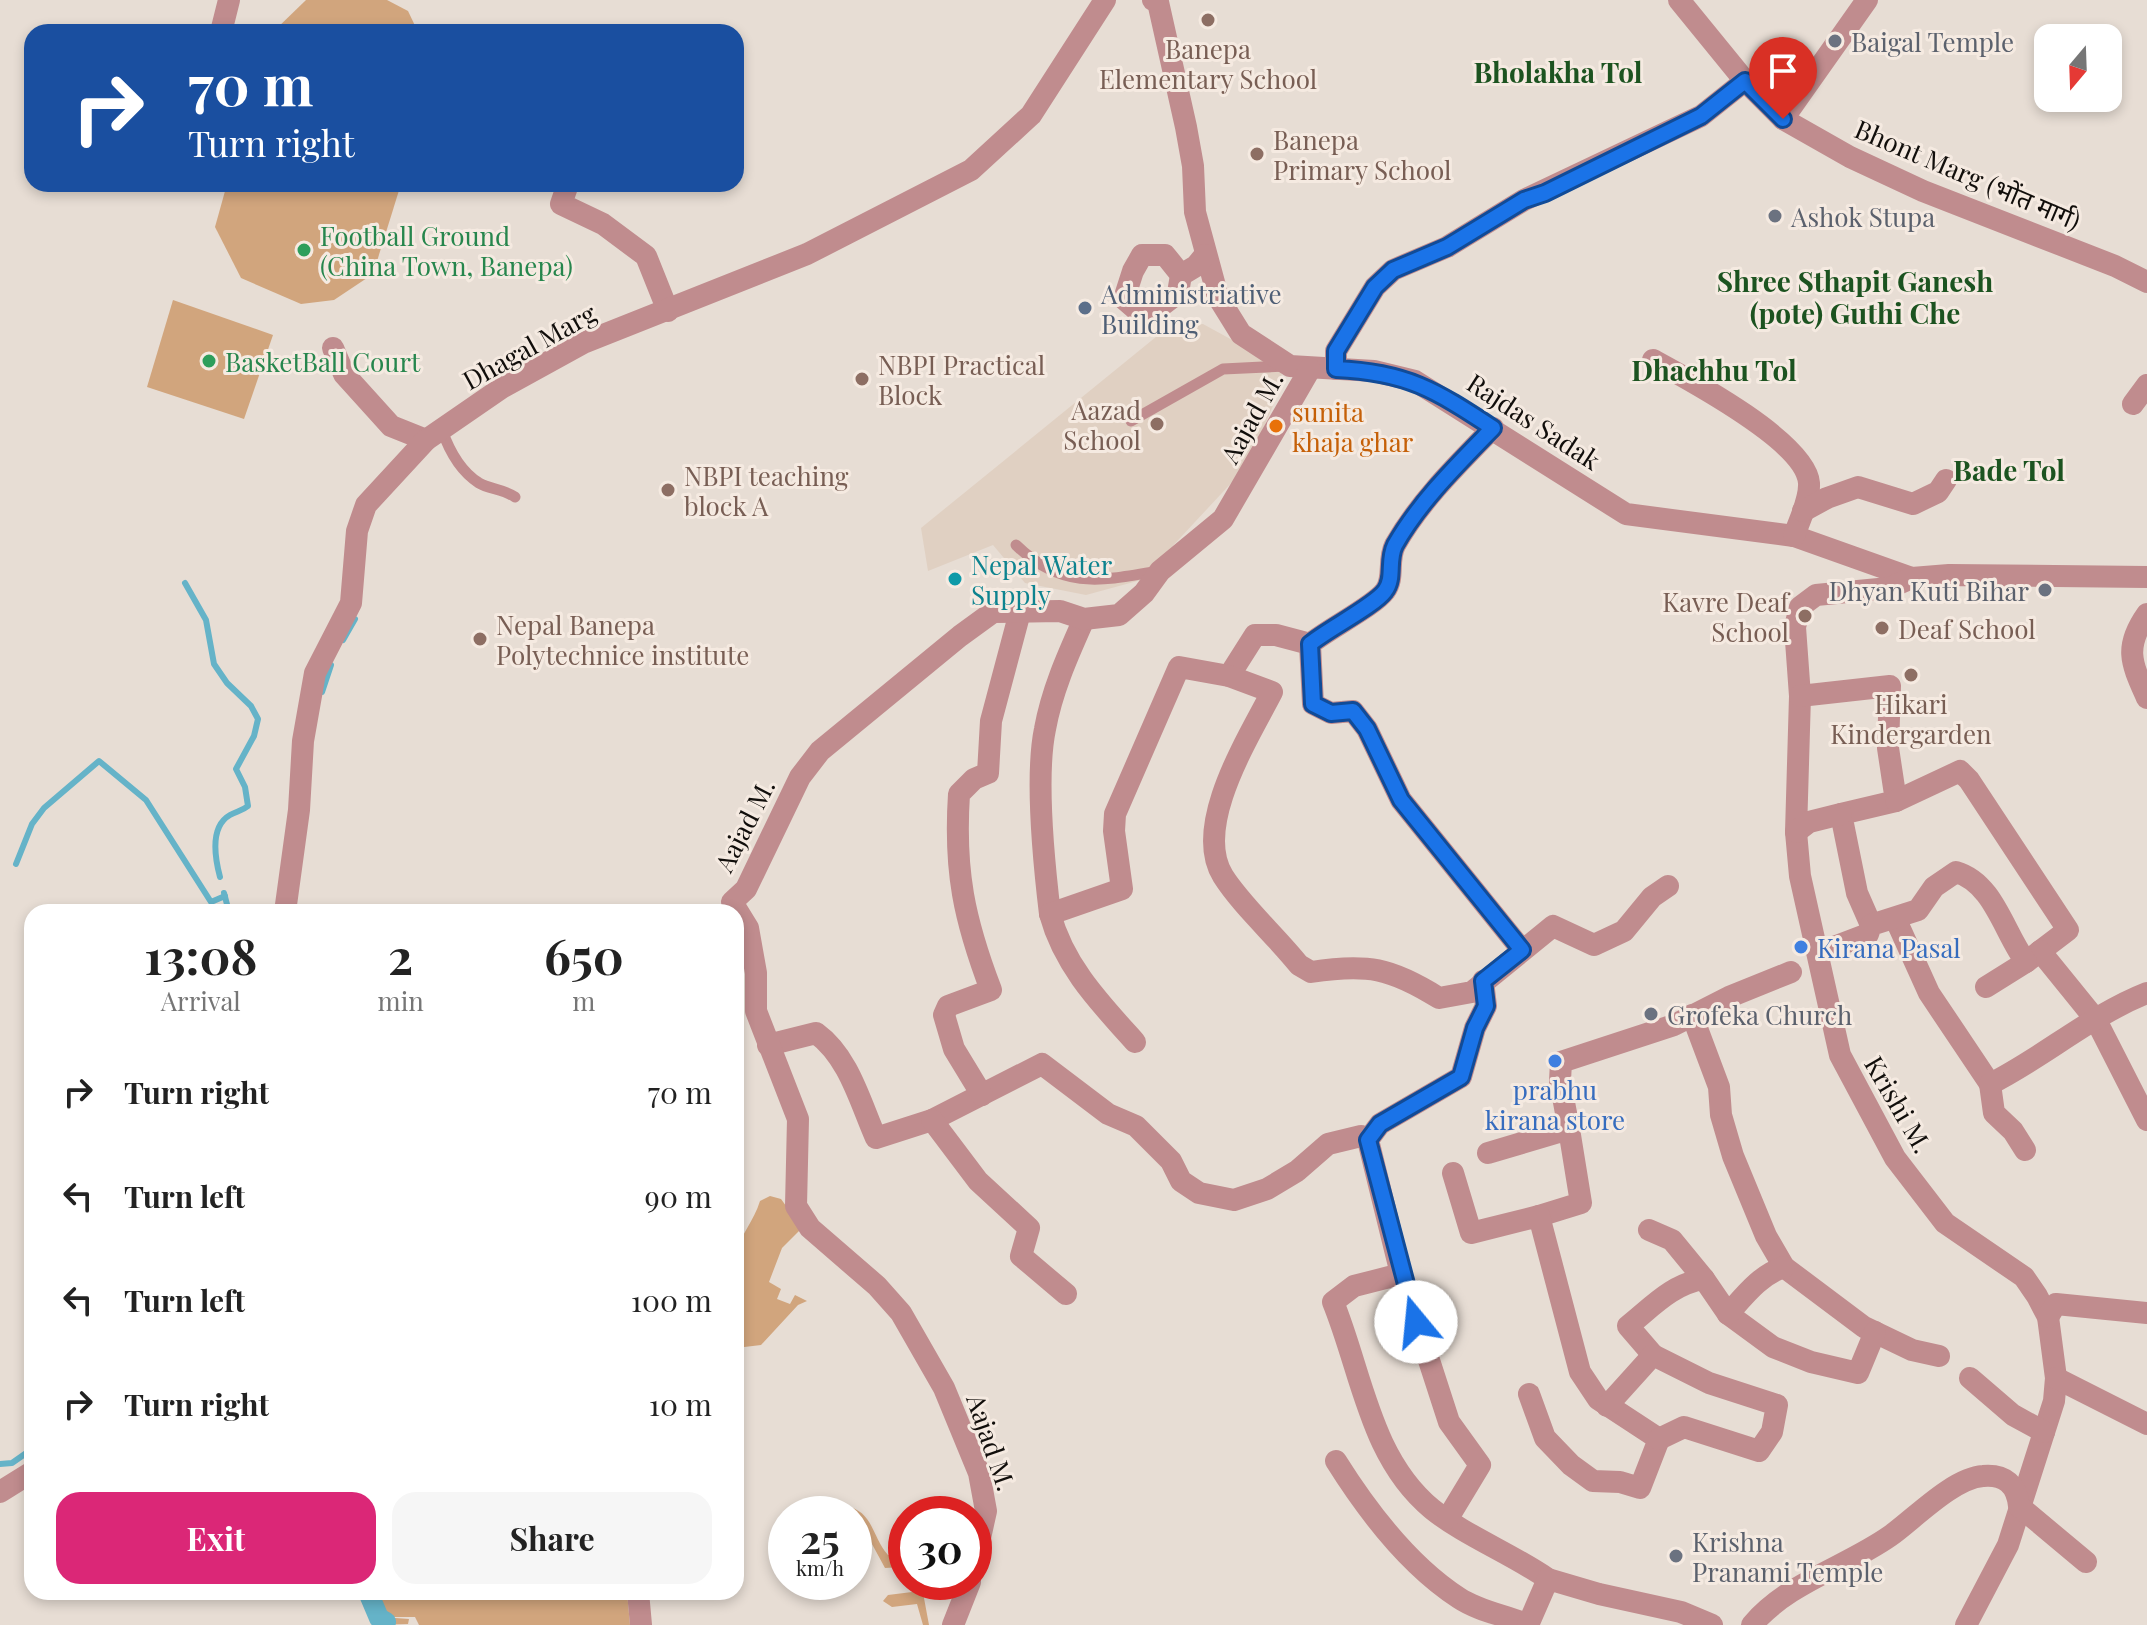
<!DOCTYPE html>
<html lang="en">
<head>
<meta charset="utf-8">
<style>
	body { margin:0; font-family:"Playfair Display","Noto Sans Devanagari",serif; background:#f6f6f6; color:#222; height:100vh; display:flex; flex-direction:column; font-size:30px; white-space:nowrap }
	* { box-sizing:border-box; margin:0 }
	p { font-size:26px; color:#767676 }
	.icon { flex:none; width:44px; height:44px; fill:none; stroke:currentColor; stroke-width:2; stroke-linecap:round; stroke-linejoin:round }
	.map { position:relative; flex:1; overflow:hidden }
	.sheet { position:absolute; left:24px; top:904px; width:720px; height:696px; display:flex; flex-direction:column; background:#fff; border-radius:24px; box-shadow:0 4px 12px #0003 }
	.sheet>* { flex:none }
	.top-card { position:absolute; left:24px; top:24px; width:720px; height:168px; border-radius:24px; box-shadow:0 4px 12px #0003; background:#1a4fa0; color:#fff; overflow:hidden }
	.needle { width:52px; rotate:199deg }
	.controls { position:absolute; left:2034px; top:24px; display:grid; gap:16px }
	.controls a { display:grid; place-items:center; width:88px; height:88px; border-radius:16px; background:#fff; box-shadow:0 4px 12px #0003; font-size:40px }
	.speed { position:absolute; left:768px; top:1496px; display:flex; gap:16px; font-size:40px; font-weight:700; text-align:center }
	.speed>* { display:grid; place-content:center; width:104px; height:104px; border-radius:50%; background:#fff; box-shadow:0 4px 12px #0003; line-height:1 }
	.speed small { font-size:20px; font-weight:400 }
	.speed .limit { border:12px solid #d22; background:#fff; color:#111 }
	.pin { position:absolute; display:grid; place-items:center; width:68px; height:68px; color:#fff; margin:-82px -34px; border-radius:50% 50% 50% 0; rotate:-45deg; box-shadow:0 0 8px #0007 }
	.pin .icon { rotate:45deg }
	.me { position:absolute; width:88px; margin:-44px; rotate:343deg; stroke-linejoin:round; filter:drop-shadow(0 0 6px #0008) }
	.turn { display:flex; align-items:center; gap:28px; height:168px; padding:0 32px; font-size:36px }
	.turn .icon { width:104px; height:104px; stroke-width:2.5 }
	.turn b { display:block; font-size:56px; line-height:68px }
	.eta { display:flex; justify-content:space-evenly; align-items:center; height:136px; text-align:center }
	.eta b { font-size:48px; font-weight:700; line-height:56px }
	.button { display:flex; gap:16px; margin-top:auto; padding:16px 32px }
	.button a { flex:1; height:92px; border-radius:24px; background:#db2777; color:#fff; font-size:32px; font-weight:700; line-height:92px; text-align:center }
	.button a+a { background:#f6f6f6; color:#222 }
	ul { padding:0; list-style:none }
	li { display:flex; align-items:center; gap:24px; height:104px; padding:0 32px }
	li div { flex:1 }
	li b { display:block; font-size:30px }
	li em { font-style:normal }
	.map>svg:first-child { display:block }
	.built { fill:#e0d0c2 }
	.green { fill:#d1a57d }
	.lines { fill:none; stroke-linecap:round; stroke-linejoin:round }
	.stream { stroke:#65b3c8; stroke-width:6 }
	.canal { stroke:#65b3c8; stroke-width:20 }
	.lane { stroke:#c08c8e; stroke-width:11 }
	.street { stroke:#c08c8e; stroke-width:22 }
	.route-casing { stroke:#114b97; stroke-width:20 }
	.route { stroke:#1a73e8; stroke-width:14 }
	.education-dot { fill:#8d6e63; stroke:#f5eae1; stroke-width:3 }
	.worship-dot { fill:#6b7280; stroke:#f5eae1; stroke-width:3 }
	.leisure-dot { fill:#2e9e5b; stroke:#f5eae1; stroke-width:3 }
	.service-dot { fill:#5c6f8a; stroke:#f5eae1; stroke-width:3 }
	.food-dot { fill:#e8710a; stroke:#f5eae1; stroke-width:3 }
	.culture-dot { fill:#0f9aa8; stroke:#f5eae1; stroke-width:3 }
	.shop-dot { fill:#3f7fe0; stroke:#f5eae1; stroke-width:3 }
	.labels { text-anchor:middle; dominant-baseline:central; stroke-width:6; stroke-linejoin:round; paint-order:stroke }
	.worship-label { font-size:26px; fill:#5b616d; stroke:#f5eae1; text-anchor:start }
	.education-label { font-size:26px; fill:#785e54; stroke:#f5eae1; text-anchor:start }
	.street-label { font-size:26px; fill:#110e0b; stroke:#f5eae1 }
	.leisure-label { font-size:26px; fill:#27864d; stroke:#f5eae1; text-anchor:start }
	.service-label { font-size:26px; fill:#4e5e75; stroke:#f5eae1; text-anchor:start }
	.food-label { font-size:26px; fill:#c56008; stroke:#f5eae1; text-anchor:start }
	.culture-label { font-size:26px; fill:#0d838f; stroke:#f5eae1; text-anchor:start }
	.shop-label { font-size:26px; fill:#366cbe; stroke:#f5eae1; text-anchor:start }
	.neighbourhood-label { font-size:28px; font-weight:bold; fill:#1c5320; stroke:#f5eae1 }
</style>
</head>
<body>
<div class="map">
<svg width="2147" height="1625" viewBox="0 0 2147 1625">
	<rect width="100%" height="100%" fill="#e7ddd4"/>
	<path class="built" d="M1203 324 1280 366 1283 382 1248 465 1141 580 1086 595 1025 583 993 545 928 571 921 528 1167 328Z"/>
	<g class="green">
		<path d="M306 0H387L408 11 418 32H273Z"/>
		<path d="M227 184H401L373 274 334 300 301 304 241 278 215 227Z"/>
		<path d="M173 300 273 335 244 419 147 387Z"/>
		<path d="M770 1196 781 1199 802 1228 782 1248 769 1282 781 1289 777 1299 790 1304 795 1295 807 1301 798 1305 761 1345 736 1348C736 1318 730 1281 737 1252 740 1235 754 1221 760 1201Z"/>
		<path d="M845 1506C874 1511 871 1536 888 1555L906 1554V1572L903 1567 885 1568 866 1533H854V1514H827Z"/>
		<path d="M912 1582H921L929 1625H923L917 1604 892 1607 883 1601 888 1595 912 1592Z"/>
		<path d="M357 1592H627L630 1625H419L415 1617H382L409 1619 408 1624 374 1625Z"/>
	</g>
	<g class="lines">
		<g class="stream">
			<path d="M185 583 206 620 214 664 227 683 251 706 258 719 254 736 236 769 245 787 248 806C242 811 237 811 230 815 209 827 215 858 220 877"/>
			<path d="M343 640 355 619"/>
			<path d="M322 692 331 665"/>
			<path d="M16 864 32 824 44 808 99 761 146 800 211 902 225 896"/>
			<path d="M224 893 229 912"/>
			<path d="M32 1420 28 1426 32 1433"/>
			<path d="M0 1464 12 1463 32 1449"/>
		</g>
		<path class="canal" d="M368 1592 379 1618 386 1622"/>
		<g class="lane">
			<path d="M1131 421 1223 369 1285 366"/>
			<path d="M442 430C449 450 460 471 479 483 489 489 503 489 515 497"/>
			<path d="M1016 545C1062 590 1101 581 1159 571"/>
		</g>
		<g class="street">
			<path d="M1153 0 1158 2 1186 127 1193 166 1195 212 1218 297 1241 334 1290 366 1374 371 1415 381 1626 514 1794 536 1912 578 1949 575 2147 577"/>
			<path d="M1679 0 1745 81 1783 119 1850 157 1923 191 2115 266 2147 282"/>
			<path d="M221 32 229 0"/>
			<path d="M1783 119 1867 0"/>
			<path d="M568 184 561 204 603 224 646 256 668 311"/>
			<path d="M1181 275 1165 255H1142L1133 271 1124 299 1139 312 1161 306 1178 293 1181 275 1196 266 1205 255"/>
			<path d="M333 348 344 374 391 426 426 440"/>
			<path d="M1653 360C1688 379 1806 442 1809 483 1810 500 1799 521 1794 536"/>
			<path d="M1336 369V351L1375 287 1393 270 1447 247 1524 200 1701 116 1745 81"/>
			<path d="M2133 404 2147 385"/>
			<path d="M1493 428C1458 464 1420 501 1395 545 1387 561 1395 578 1385 591 1374 606 1328 629 1310 644L1313 704 1331 713 1353 711 1367 729 1401 800 1522 950"/>
			<path d="M1803 511 1827 498 1858 487 1913 504 1938 492 1946 480"/>
			<path d="M1912 578 1889 588 1816 595 1800 607 1795 627 1800 696 1796 832 1800 876 1840 1055 1895 1158 1945 1223 2024 1277 2037 1296 2048 1317 2056 1378 2054 1401 2008 1545 1966 1625"/>
			<path d="M2147 614C2123 648 2132 664 2147 698"/>
			<path d="M1229 676 1255 635H1276L1310 644"/>
			<path d="M1800 696 1890 686 1888 748 1896 801 1841 814 1857 893 1871 925"/>
			<path d="M1896 801 1960 771 1969 780 2068 930 2026 962"/>
			<path d="M1796 832 1809 822 1841 814"/>
			<path d="M285 912 299 810 303 741 315 673 351 603 357 531 366 505 426 440 503 387 583 343 807 254 971 170 1031 115 1105 0"/>
			<path d="M1050 914C1044 864 1035 777 1045 729 1052 690 1068 655 1084 619"/>
			<path d="M1896 920 1929 993 1990 1084"/>
			<path d="M2040 951 2096 1020 2147 1120"/>
			<path d="M1818 953 1868 934 1871 925 1918 910 1934 887 1956 872C1994 883 2004 933 2026 962L1986 987"/>
			<path d="M1692 1015 1719 1087 1721 1115 1733 1156 1766 1236 1784 1267 1864 1327 1912 1350 1939 1356"/>
			<path d="M1135 1042C1100 1003 1064 966 1050 914L1122 889 1114 831 1115 814 1179 667 1229 676 1272 692C1249 737 1192 826 1223 876 1242 906 1276 936 1299 965L1311 972C1367 963 1391 968 1439 998L1472 992 1553 926 1594 945 1624 931 1652 897 1668 886"/>
			<path d="M768 1045 816 1033C849 1057 860 1102 876 1138L932 1120 1042 1064 1108 1114 1136 1126 1171 1161 1181 1181 1199 1193 1234 1200 1267 1189 1297 1171 1328 1144 1361 1136 1368 1140 1401 1274 1354 1286 1333 1302C1362 1373 1370 1458 1432 1509 1464 1535 1512 1554 1548 1579"/>
			<path d="M982 1095 954 1049 944 1015 948 1006 991 990C964 919 954 871 959 794L974 779 988 773 991 721 1020 612"/>
			<path d="M932 1120 978 1181 1029 1228 1021 1256 1066 1294"/>
			<path d="M1569 1129 1560 1081 1561 1062 1674 1025 1729 997 1791 972"/>
			<path d="M1368 1140 1380 1124 1461 1077 1475 1028 1486 1006 1483 981"/>
			<path d="M2025 1150 2013 1131 1994 1113 1990 1084C2044 1057 2091 1015 2147 993"/>
			<path d="M1488 1153 1569 1129 1581 1203 1539 1216"/>
			<path d="M1453 1173 1471 1233 1539 1216 1580 1372 1598 1399 1659 1439 1640 1488 1620 1482 1593 1481 1571 1465 1545 1438 1529 1394"/>
			<path d="M1649 1230 1672 1240 1704 1279"/>
			<path d="M1401 1274 1449 1422 1480 1465 1448 1518"/>
			<path d="M1728 1314 1773 1347 1811 1362 1858 1373 1875 1332"/>
			<path d="M2048 1317 2056 1304 2147 1313"/>
			<path d="M1653 1355 1628 1326C1652 1307 1672 1284 1704 1279L1728 1314C1745 1295 1760 1275 1784 1267"/>
			<path d="M1970 1378 2013 1415 2044 1432"/>
			<path d="M2056 1378 2147 1424"/>
			<path d="M1607 1406 1653 1355 1709 1383 1777 1405 1772 1432 1759 1451 1684 1427 1659 1439"/>
			<path d="M1336 1461C1368 1512 1408 1565 1459 1598 1480 1612 1506 1615 1528 1625"/>
			<path d="M0 1492 32 1472"/>
			<path d="M974 1565 986 1511 979 1473 944 1388 901 1313 877 1286 810 1228 796 1206 798 1119 756 1011V973L748 928 732 902 746 889 800 777 820 751 960 636 993 612 1060 611 1084 619 1119 615 1144 593 1160 571 1223 519 1310 369"/>
			<path d="M638 1592 641 1625"/>
			<path d="M953 1625 970 1582"/>
			<path d="M1528 1625 1548 1579 1599 1594 1681 1612 1712 1625"/>
			<path d="M1752 1625C1787 1583 1846 1567 1890 1536 1914 1519 1953 1478 1983 1476 2005 1474 2017 1485 2019 1506L2086 1562"/>
		</g>
	</g>
	<g class="lines">
		<g class="route-casing">
			<path id="route" d="M1416 1322 1368 1140 1380 1124 1461 1077 1475 1028 1486 1006 1483 981 1522 950 1401 800 1367 729 1353 711 1331 713 1313 704 1310 644C1328 629 1374 606 1385 591 1395 578 1387 561 1395 545 1420 501 1458 464 1493 428 1435 390 1407 372 1336 369V351L1375 287 1393 270 1447 247 1524 200 1545 193 1701 116 1745 81 1783 119"/>
		</g>
		<use href="#route" class="route"/>
	</g>
	<g class="education-dot">
		<circle cx="1208" cy="20" r="8"/>
		<circle cx="1257" cy="154" r="8"/>
		<circle cx="862" cy="379" r="8"/>
		<circle cx="1157" cy="424" r="8"/>
		<circle cx="668" cy="490" r="8"/>
		<circle cx="1805" cy="616" r="8"/>
		<circle cx="1882" cy="628" r="8"/>
		<circle cx="480" cy="639" r="8"/>
		<circle cx="1911" cy="675" r="8"/>
	</g>
	<g class="worship-dot">
		<circle cx="1835" cy="41" r="8"/>
		<circle cx="1775" cy="216" r="8"/>
		<circle cx="2045" cy="590" r="8"/>
		<circle cx="1651" cy="1014" r="8"/>
		<circle cx="1676" cy="1556" r="8"/>
	</g>
	<g class="leisure-dot">
		<circle cx="304" cy="250" r="8"/>
		<circle cx="209" cy="361" r="8"/>
	</g>
	<circle class="service-dot" cx="1085" cy="308" r="8"/>
	<circle class="food-dot" cx="1276" cy="426" r="8"/>
	<circle class="culture-dot" cx="955" cy="579" r="8"/>
	<g class="shop-dot">
		<circle cx="1801" cy="947" r="8"/>
		<circle cx="1555" cy="1061" r="8"/>
	</g>
	<g class="labels">
		<g class="worship-label">
			<text x="1851" y="41">Baigal Temple</text>
			<text x="1791" y="216">Ashok Stupa</text>
			<text x="2029" y="590" text-anchor="end">Dhyan Kuti Bihar</text>
			<text x="1667" y="1014">Grofeka Church</text>
			<text x="1692" y="1541">Krishna<tspan x="1692" dy="30">Pranami Temple</tspan></text>
		</g>
		<g class="education-label">
			<text x="1208" y="48" text-anchor="middle">Banepa<tspan x="1208" dy="30">Elementary School</tspan></text>
			<text x="1273" y="139">Banepa<tspan x="1273" dy="30">Primary School</tspan></text>
			<text x="878" y="364">NBPI Practical<tspan x="878" dy="30">Block</tspan></text>
			<text x="1141" y="409" text-anchor="end">Aazad<tspan x="1141" dy="30">School</tspan></text>
			<text x="684" y="475">NBPI teaching<tspan x="684" dy="30">block A</tspan></text>
			<text x="1789" y="601" text-anchor="end">Kavre Deaf<tspan x="1789" dy="30">School</tspan></text>
			<text x="496" y="624">Nepal Banepa<tspan x="496" dy="30">Polytechnice institute</tspan></text>
			<text x="1898" y="628">Deaf School</text>
			<text x="1911" y="703" text-anchor="middle">Hikari<tspan x="1911" dy="30">Kindergarden</tspan></text>
		</g>
		<g class="street-label">
			<text transform="translate(1968 174) rotate(23)">Bhont Marg (भाेंत मार्ग)</text>
			<text transform="translate(529 346) rotate(-29)">Dhagal Marg</text>
			<text transform="translate(1251 417) rotate(-61)">Aajad M.</text>
			<text transform="translate(1534 421) rotate(33)">Rajdas Sadak</text>
			<text transform="translate(744 825) rotate(-63)">Aajad M.</text>
			<text transform="translate(1899 1104) rotate(60)">Krishi M.</text>
			<text transform="translate(992 1442) rotate(71)">Aajad M.</text>
		</g>
		<g class="leisure-label">
			<text x="320" y="235">Football Ground<tspan x="320" dy="30">(China Town, Banepa)</tspan></text>
			<text x="225" y="361">BasketBall Court</text>
		</g>
		<g class="service-label">
			<text x="1101" y="293">Administriative<tspan x="1101" dy="30">Building</tspan></text>
		</g>
		<g class="food-label">
			<text x="1292" y="411">sunita<tspan x="1292" dy="30">khaja ghar</tspan></text>
		</g>
		<g class="culture-label">
			<text x="971" y="564">Nepal Water<tspan x="971" dy="30">Supply</tspan></text>
		</g>
		<g class="shop-label">
			<text x="1817" y="947">Kirana Pasal</text>
			<text x="1555" y="1089" text-anchor="middle">prabhu<tspan x="1555" dy="30">kirana store</tspan></text>
		</g>
		<g class="neighbourhood-label">
			<text x="1558" y="71">Bholakha Tol</text>
			<text x="1855" y="280">Shree Sthapit Ganesh<tspan x="1855" dy="32">(pote) Guthi Che</tspan></text>
			<text x="1714" y="369">Dhachhu Tol</text>
			<text x="2009" y="469">Bade Tol</text>
		</g>
	</g>
</svg>
<div class="controls">
<a><svg class="needle" viewBox="-14 -14 28 28"><path d="M0-13l5 13h-10z" fill="#e53935"/><path d="M0 13l5-13h-10z" fill="#767676"/></svg></a>
</div>
<div class="speed"><div>25<small>km/h</small></div><div class="limit">30</div></div>
<div class="pin" style="left:1783px;top:119px;background:#d93025"><svg class="icon" aria-label="arrive" viewBox="0 0 24 24"><path d="M6 21V4h12l-3 4 3 4H6"/></svg></div>
<svg class="me" style="left:1416px;top:1322px" viewBox="-20 -20 40 40"><circle r="19" fill="#fff"/><path d="M0-13L10 11 0 6-10 11z" fill="#1a73e8"/></svg>
<div class="top-card">
<div class="turn"><svg class="icon" aria-label="right" viewBox="0 0 24 24"><path d="M7 20v-9h11M14 6l5 5-5 5"/></svg><div><b>70 m</b>Turn right</div></div>
</div>
<section class="sheet">
<div class="eta">
<div><b>13:08</b><p>Arrival</p></div>
<div><b>2</b><p>min</p></div>
<div><b>650</b><p>m</p></div>
</div>
<ul>
<li><svg class="icon" aria-label="right" viewBox="0 0 24 24"><path d="M7 20v-9h11M14 6l5 5-5 5"/></svg><div><b>Turn right</b></div><em>70 m</em></li>
<li><svg class="icon" aria-label="left" viewBox="0 0 24 24"><path d="M17 20v-9H6M10 6l-5 5 5 5"/></svg><div><b>Turn left</b></div><em>90 m</em></li>
<li><svg class="icon" aria-label="left" viewBox="0 0 24 24"><path d="M17 20v-9H6M10 6l-5 5 5 5"/></svg><div><b>Turn left</b></div><em>100 m</em></li>
<li><svg class="icon" aria-label="right" viewBox="0 0 24 24"><path d="M7 20v-9h11M14 6l5 5-5 5"/></svg><div><b>Turn right</b></div><em>10 m</em></li>
</ul>
<div class="button"><a>Exit</a><a>Share</a></div>
</section>
</div>
</body>
</html>
